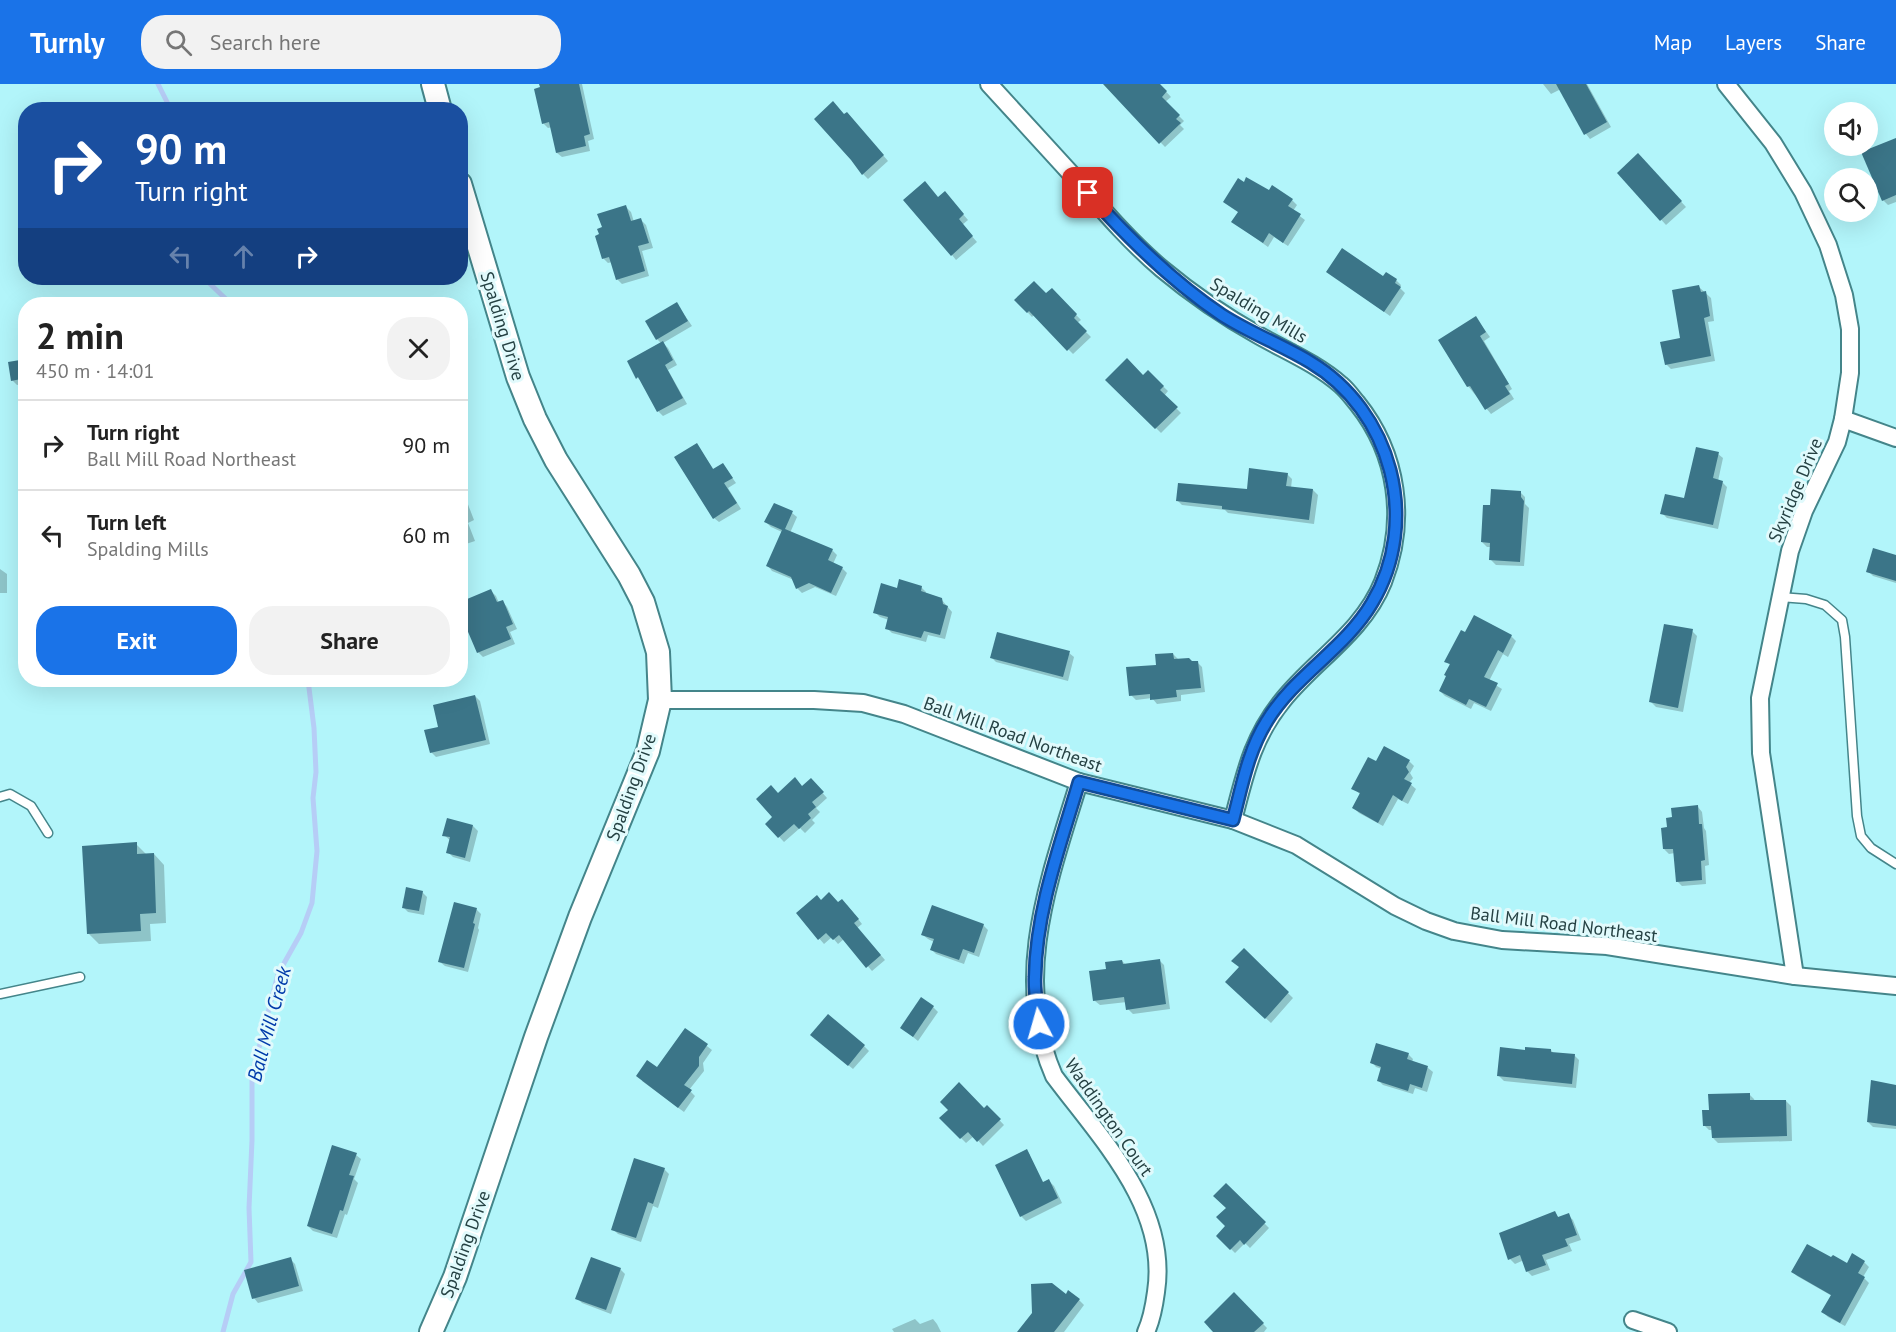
<!DOCTYPE html>
<html lang="en">
<head>
<meta charset="utf-8">
<style>
	body { margin:0; font-family:"PT Sans",sans-serif; background:#f2f2f2; color:#222; height:100vh; display:flex; flex-direction:column; font-size:22px; white-space:nowrap }
	* { box-sizing:border-box; margin:0 }
	p { font-size:20px; color:#767676 }
	.icon { flex:none; width:33px; height:33px; fill:none; stroke:currentColor; stroke-width:2; stroke-linecap:round; stroke-linejoin:round }
	.map { position:relative; flex:1; overflow:hidden }
	.details { position:absolute; left:18px; top:213px; width:450px; height:390px; display:flex; flex-direction:column; background:#fff; border-radius:24px; box-shadow:0 6px 24px #0002 }
	.details>* { flex:none }
	.hud { position:absolute; left:18px; top:18px; width:450px; height:183px; border-radius:24px; box-shadow:0 6px 24px #0002; background:#1a4fa0; color:#fff; overflow:hidden }
	.buttons { position:absolute; left:1824px; top:18px; display:grid; gap:12px }
	.buttons a { display:grid; place-items:center; width:54px; height:54px; border-radius:50%; background:#fff; box-shadow:0 6px 24px #0002; font-size:30px }
	.pin { position:absolute; display:grid; place-items:center; width:51px; height:51px; color:#fff; margin:-26px; border-radius:12px; box-shadow:0 3px 9px #0006 }
	.me { position:absolute; width:66px; margin:-33px; rotate:354deg; stroke-linejoin:round; filter:drop-shadow(0 0 4px #0008) }
	.turn { display:flex; align-items:center; gap:21px; height:126px; padding:0 18px; font-size:27px }
	.turn .icon { width:78px; height:78px; stroke-width:2.5 }
	.turn b { display:block; font-size:42px; line-height:51px }
	.lanes { display:flex; align-items:center; height:57px; padding:0 18px; background:#0003; justify-content:center; gap:30px; direction:ltr }
	.lanes .off { opacity:.35 }
	.round { display:grid; place-items:center; flex:none; width:63px; height:63px; border-radius:24px; background:#f2f2f2 }
	.headline { display:flex; align-items:center; justify-content:space-between; height:102px; padding:0 18px }
	h1 { font-size:36px; font-weight:700; line-height:45px }
	.primary-button { display:flex; gap:12px; margin-top:auto; padding:12px 18px }
	.primary-button a { flex:1; height:69px; border-radius:24px; background:#1a73e8; color:#fff; font-size:24px; font-weight:700; line-height:69px; text-align:center }
	.primary-button a+a { background:#f2f2f2; color:#222 }
	ul { padding:0; list-style:none }
	li { display:flex; align-items:center; gap:18px; height:90px; padding:0 18px; border-top:2px solid #e0e0e0 }
	li div { flex:1 }
	li b { display:block; font-size:22px }
	li em { font-style:normal }
	header { display:flex; align-items:center; gap:36px; box-sizing:border-box; height:84px; padding:0 30px; background:#1a73e8; color:#fff }
	header strong { font-size:28px }
	nav { display:flex; gap:33px; margin-inline-start:auto; font-size:21px }
	.search { width:420px; height:54px; background:#f2f2f2; display:flex; align-items:center; gap:15px; box-sizing:border-box; padding:0 21px; border-radius:24px; color:#767676; font-size:22px }
	.map>svg:first-child { display:block }
	.shadow { fill:#0003 }
	.lines { fill:none; stroke-linecap:round; stroke-linejoin:round }
	.stream { stroke:#b6cdf6; stroke-width:5 }
	.building { fill:#3b7588 }
	.lane-casing { stroke:#44858a; stroke-width:11 }
	.street-casing { stroke:#44858a; stroke-width:20 }
	.secondary-casing { stroke:#44858a; stroke-width:26 }
	.lane { stroke:#fff; stroke-width:8 }
	.street { stroke:#fff; stroke-width:16 }
	.secondary { stroke:#fff; stroke-width:22 }
	.route-casing { stroke:#114b97; stroke-width:15 }
	.route { stroke:#1a73e8; stroke-width:10 }
	.labels { text-anchor:middle; dominant-baseline:central; stroke-width:6; stroke-linejoin:round; paint-order:stroke }
	.street-label { font-size:18px; fill:#254143; stroke:#e1fafc }
	.water-label { font-size:20px; font-style:italic; fill:#003aaa; stroke:#e1fafc }
</style>
</head>
<body>
<header>
<strong>Turnly</strong>
<div class="search"><svg class="icon" aria-label="search" viewBox="0 0 24 24"><circle cx="10" cy="10" r="6"/><path d="M15 15l6 6"/></svg>Search here</div>
<nav><a>Map</a><a>Layers</a><a>Share</a></nav>
</header>
<div class="map">
<svg width="1896" height="1248" viewBox="0 0 1896 1248">
	<rect width="100%" height="100%" fill="#b2f5fa"/>
	<g class="shadow">
		<path d="M541 0H582L594 55 588 57 590 67 562 73 557 69 552 43 548 44 543 39Z"/>
		<path d="M1116 0H1159L1171 13 1165 18 1184 37 1180 41 1184 45 1165 63 1110 6Z"/>
		<path d="M1543 0H1587L1611 43 1590 55 1586 50 1561 5 1551 10Z"/>
		<path d="M845 32 852 35 888 77 868 95 863 90Z"/>
		<path d="M1896 55V118L1888 121 1883 116Z"/>
		<path d="M1643 76 1686 123 1666 141 1619 89Z"/>
		<path d="M1269 108 1292 116 1297 121 1293 127 1305 136 1288 162 1274 153 1268 163 1233 138 1239 129Z"/>
		<path d="M938 114H949L968 136 962 141 977 158 956 176 952 171Z"/>
		<path d="M626 123 631 128 634 138 641 136 646 141 653 164 642 167 649 192 622 200 617 195 612 178 608 179 603 174Z"/>
		<path d="M1328 188 1396 196 1401 201 1400 204 1405 209 1390 232Z"/>
		<path d="M1699 203 1711 214 1714 237 1708 238 1715 277 1671 285 1666 280 1682 255Z"/>
		<path d="M1052 206 1081 236 1077 239 1091 253 1073 270 1034 231 1032 233 1016 216 1046 211Z"/>
		<path d="M677 220 692 242 663 259 668 264 677 281 668 286 687 320 663 332 658 327 642 298 638 294 629 278 662 260 657 255Z"/>
		<path d="M1476 234 1490 253 1484 257 1512 305 1509 307 1514 315 1491 330 1468 302Z"/>
		<path d="M26 276V300L17 301 12 296Z"/>
		<path d="M1148 288 1168 307 1164 312 1181 329 1161 349 1108 296 1143 293Z"/>
		<path d="M697 361 714 386 723 381 736 399 728 404 741 425 719 438 714 434Z"/>
		<path d="M1718 370 1723 374 1718 397 1722 398 1727 403 1718 445 1667 434 1662 429 1686 416Z"/>
		<path d="M1287 390 1292 395 1291 404 1313 406 1318 411 1314 440 1228 429 1225 426 1182 421 1177 416 1248 407Z"/>
		<path d="M460 406 464 410 474 436 468 439 475 457 460 462Z"/>
		<path d="M1520 408 1525 413V420L1529 424 1524 482 1496 481 1491 476V463H1487L1482 458 1491 423Z"/>
		<path d="M774 421 792 429 797 433 790 449 832 466 837 471 833 480 842 484 847 489 836 512 815 503 802 509 797 504 794 496 772 487 768 482 782 448 771 443 766 438Z"/>
		<path d="M1896 473V499L1873 492 1868 487Z"/>
		<path d="M0 485 7 490V509H0Z"/>
		<path d="M921 503 926 508V510L941 515 952 528 945 555 928 551 926 558 892 549 887 544 889 536 880 533 875 528 898 505Z"/>
		<path d="M491 507 496 512 499 519 503 518 507 523 517 545 510 548 515 560 483 573 478 568 466 539 460 542V520Z"/>
		<path d="M1692 547 1697 552 1683 628 1656 623 1651 618Z"/>
		<path d="M1466 550 1511 552 1516 557 1508 573 1503 570 1489 597 1502 605 1491 627 1474 619 1471 625 1445 612 1440 607 1451 582 1446 577Z"/>
		<path d="M1069 569 1074 573 1068 597 996 578 991 573Z"/>
		<path d="M1173 570 1178 575 1197 578 1202 583 1205 608 1181 611V617L1157 620 1152 614 1136 616 1131 611 1158 582Z"/>
		<path d="M475 612 480 617 490 660 436 673 431 668 440 644Z"/>
		<path d="M1409 677 1414 682 1410 689 1413 694 1409 699 1416 705 1408 720 1398 715 1383 742 1359 729 1354 724 1361 711 1353 704 1376 679Z"/>
		<path d="M811 696 827 714 816 724 820 728 812 736 815 739 805 749 800 744 784 758 767 740 775 733 778 711 803 703Z"/>
		<path d="M1698 723 1702 728 1704 744 1706 747 1709 781 1705 782 1706 800 1682 802 1677 797 1675 769 1669 770 1664 765 1668 744Z"/>
		<path d="M473 742 478 747 470 778 453 773 448 768 451 757 444 751Z"/>
		<path d="M136 760 147 771 154 770 164 781 166 839 150 840 151 857 99 860 89 850Z"/>
		<path d="M422 808 427 813 424 831 408 828 403 823Z"/>
		<path d="M821 817 847 821 862 840 857 844 885 876 872 887 844 855 838 860 832 853 824 860 798 830Z"/>
		<path d="M476 825 481 830 478 844 479 846 468 888 445 882 440 878Z"/>
		<path d="M983 841 988 846 979 873 968 869 964 880 936 870 932 866 934 858 928 855 923 851Z"/>
		<path d="M1244 866 1293 914 1271 939 1227 898 1241 883Z"/>
		<path d="M1159 876 1164 881 1170 925 1133 930 1128 925 1127 918 1100 921 1095 917 1108 886 1122 877 1126 881Z"/>
		<path d="M933 923 938 928 918 957 902 944Z"/>
		<path d="M686 946 712 966 703 979 704 987 689 1006 695 1012 684 1028 642 997 657 985Z"/>
		<path d="M817 955 864 962 869 967 853 985Z"/>
		<path d="M1551 966 1554 970 1574 971 1579 976 1576 1004 1504 997 1499 992 1527 967Z"/>
		<path d="M1408 970 1413 975 1412 978 1428 984 1433 988 1427 1008 1415 1004 1413 1010 1383 1001 1378 996 1382 985 1376 983 1372 978Z"/>
		<path d="M1896 1003V1045L1873 1043 1868 1038Z"/>
		<path d="M1749 1010 1754 1015 1755 1018 1786 1017 1791 1022 1792 1057 1718 1059 1713 1054V1046H1709L1704 1041 1710 1028Z"/>
		<path d="M987 1023 1004 1041 983 1062 974 1052 966 1059 941 1034 984 1026Z"/>
		<path d="M1027 1067 1030 1071H1028L1045 1106 1049 1097 1054 1102 1062 1119 1026 1137 1021 1132Z"/>
		<path d="M356 1071 361 1075 354 1095 358 1099 347 1131 345 1130 337 1154 313 1147 308 1142Z"/>
		<path d="M664 1085 669 1090 658 1124 653 1122 641 1158 618 1150 613 1145Z"/>
		<path d="M1226 1101 1269 1144 1250 1164 1245 1159 1235 1169 1218 1152 1227 1142Z"/>
		<path d="M1555 1129 1559 1134 1568 1131 1573 1136 1581 1156 1569 1160 1572 1167 1546 1176 1550 1186 1532 1192 1527 1187 1524 1176 1515 1180 1510 1175Z"/>
		<path d="M290 1175 295 1180 303 1207 258 1219 254 1214Z"/>
		<path d="M1832 1175 1847 1181 1864 1178 1869 1183 1863 1193 1869 1199 1845 1242 1828 1233 1823 1228 1832 1212 1797 1192 1793 1188Z"/>
		<path d="M620 1185 625 1190 611 1230 582 1219 577 1214Z"/>
		<path d="M1234 1210 1267 1244 1264 1248H1216Z"/>
		<path d="M1066 1212 1079 1216 1084 1221 1064 1248H1027Z"/>
		<path d="M915 1235 920 1240 933 1235 937 1240 941 1248H894L892 1245Z"/>
	</g>
	<g class="lines">
		<g class="stream">
			<path d="M158 0 171 26"/>
			<path d="M204 194 231 220"/>
			<path d="M223 1248 233 1210 251 1178 249 1124 252 1056V991L278 890 301 849 312 819 317 767 313 714 316 688 314 644 308 596"/>
		</g>
	</g>
	<g class="building">
		<path d="M539 0H579L590 50 584 52 586 62 556 69 549 38 542 40 534 5 540 3Z"/>
		<path d="M1103 0H1160L1167 7 1162 13 1180 31 1176 35 1181 39 1159 60Z"/>
		<path d="M1556 0H1586L1607 38 1584 51Z"/>
		<path d="M833 17 844 30 847 28 884 71 862 91 851 76 814 35Z"/>
		<path d="M1896 54V111L1882 117 1861 68Z"/>
		<path d="M1638 69 1682 117 1660 137 1617 89Z"/>
		<path d="M1246 93 1269 106 1272 101 1293 115 1288 122 1301 130 1283 159 1269 149 1263 159 1231 138 1238 128 1223 118 1238 94 1244 98Z"/>
		<path d="M925 97 938 113 945 107 964 130 959 135 973 152 951 172 903 116Z"/>
		<path d="M626 121 631 137 641 134 649 159 638 162 645 187 616 196 609 173 602 175 595 152 599 150 597 145 602 143 597 130Z"/>
		<path d="M1342 164 1383 192 1386 188 1397 195 1395 199 1401 203 1384 228 1326 188Z"/>
		<path d="M1034 197 1046 209 1052 204 1077 230 1074 234 1087 247 1067 267 1029 227 1027 229 1014 216Z"/>
		<path d="M1699 201 1701 208 1706 207 1710 232 1704 234 1711 272 1665 281 1660 258 1680 254 1672 206Z"/>
		<path d="M677 218 688 237 656 256 645 237Z"/>
		<path d="M1476 232 1486 248 1480 252 1509 300 1505 302 1510 310 1485 326 1470 302 1467 303 1438 256Z"/>
		<path d="M663 257 673 276 665 281 683 314 657 328 638 293 636 295 627 277Z"/>
		<path d="M1127 274 1143 291 1148 286 1164 302 1160 306 1178 323 1155 345 1105 296Z"/>
		<path d="M26 275V294L11 297 8 278Z"/>
		<path d="M697 359 713 385 723 379 733 394 724 399 737 419 713 435 674 373Z"/>
		<path d="M1696 363 1719 368 1713 394 1723 397 1713 441 1660 430 1665 410 1684 414Z"/>
		<path d="M1249 384 1288 389 1286 402 1313 405 1309 436 1222 425V422L1176 417 1178 399 1247 405Z"/>
		<path d="M1491 405 1521 407V413L1524 417 1520 478 1489 476 1490 459 1481 458 1483 421H1490Z"/>
		<path d="M774 419 793 427 785 445 833 465 828 476 843 483 831 509 809 499 796 505 791 493 766 482 782 446 764 438Z"/>
		<path d="M1873 464 1896 471V497L1866 488Z"/>
		<path d="M899 495 922 502 921 507 942 514 943 520 948 522 940 551 924 547 921 554 885 545 888 533 873 529 881 499 897 504Z"/>
		<path d="M491 505 497 518 503 516 513 540 506 543 511 555 477 569 460 529V518Z"/>
		<path d="M1474 531 1512 551 1503 569 1498 566 1484 593 1498 599 1486 623 1469 615 1466 621 1439 607 1446 592 1444 591 1450 580 1444 578 1461 546 1465 548Z"/>
		<path d="M1664 540 1693 545 1678 624 1649 618Z"/>
		<path d="M997 548 1070 567 1063 593 990 574Z"/>
		<path d="M1173 569 1174 575 1189 574 1192 577H1198L1201 604 1176 606 1177 613 1150 616V610L1129 612 1126 583 1156 581 1155 570Z"/>
		<path d="M475 611 486 656 430 669 424 646 438 643 433 621Z"/>
		<path d="M1384 662 1410 676 1406 683 1409 688 1404 695 1412 699 1402 717 1393 711 1378 739 1352 724 1360 709 1351 705 1368 673 1376 677Z"/>
		<path d="M795 693 802 702 811 694 824 708 812 718 816 723 808 730 811 734 799 745 794 740 778 754 765 740 772 733 756 715 771 701 778 709Z"/>
		<path d="M1698 721 1699 740H1702L1705 776 1701 777 1702 796 1676 798 1673 765H1663L1661 744 1667 743 1666 734 1672 733 1671 724Z"/>
		<path d="M447 734 473 741 465 774 446 769 450 753 442 752Z"/>
		<path d="M137 758V770L154 769 156 829 140 830 141 847 87 850 82 762Z"/>
		<path d="M406 803 423 807 419 827 402 824Z"/>
		<path d="M829 808 838 818 842 815 859 835 854 839 881 871 866 884 839 851 833 856 826 849 818 856 796 829 817 811 821 816Z"/>
		<path d="M454 818 477 824 473 839 475 840 464 884 438 878Z"/>
		<path d="M932 821 984 840 974 869 963 865 959 876 930 866 934 855 921 851Z"/>
		<path d="M1244 864 1289 908 1265 935 1225 898 1239 883 1231 877Z"/>
		<path d="M1160 875 1166 920 1126 926 1124 913 1093 917 1089 887 1106 885 1105 878 1122 876 1123 880Z"/>
		<path d="M921 913 934 922 913 953 900 944Z"/>
		<path d="M828 930 865 961 848 982 810 951Z"/>
		<path d="M685 944 708 960 699 973V982L684 1001 692 1006 678 1024 636 992 647 976 657 983Z"/>
		<path d="M1376 959 1409 969 1407 975 1428 982 1422 1004 1410 1000 1408 1007 1377 997 1381 983 1370 979Z"/>
		<path d="M1500 963 1525 966V963L1551 965V968L1575 970 1572 1000 1497 992Z"/>
		<path d="M1871 996 1896 1001V1042L1867 1038Z"/>
		<path d="M959 998 984 1024 987 1021 1001 1035 977 1058 968 1048 960 1055 939 1034 948 1026 940 1018Z"/>
		<path d="M1750 1009V1016H1786L1787 1052 1712 1054 1711 1042H1703L1702 1026H1709L1708 1010Z"/>
		<path d="M332 1061 357 1069 349 1091 354 1092 343 1127 340 1126 332 1150 307 1142Z"/>
		<path d="M1027 1065 1043 1098 1049 1095 1058 1114 1020 1133 995 1081Z"/>
		<path d="M634 1074 665 1084 653 1120 648 1118 636 1154 611 1146Z"/>
		<path d="M1226 1099 1266 1138 1244 1161 1240 1156 1230 1166 1216 1152 1225 1142 1216 1133 1226 1124 1213 1112Z"/>
		<path d="M1555 1127 1558 1133 1569 1129 1577 1151 1565 1155 1568 1162 1542 1171 1546 1181 1526 1188 1520 1171 1508 1176 1499 1149Z"/>
		<path d="M1807 1160 1831 1173 1833 1171 1847 1179 1852 1169 1865 1177 1858 1189 1865 1193 1840 1239 1821 1228 1831 1211 1791 1188Z"/>
		<path d="M291 1173 299 1202 252 1215 244 1186Z"/>
		<path d="M591 1173 621 1184 606 1226 575 1215Z"/>
		<path d="M1052 1199 1066 1210 1068 1206 1080 1215 1054 1248H1017L1032 1229 1031 1200Z"/>
		<path d="M1234 1208 1264 1239 1254 1248H1213L1204 1238Z"/>
	</g>
	<g class="lines">
		<g class="lane-casing">
			<g id="lane">
				<path d="M1780 513 1806 515 1825 521 1842 536 1845 553 1857 732 1861 752 1871 764 1896 780"/>
				<path d="M0 713 10 710 31 722 48 749"/>
				<path d="M0 910 80 893"/>
			</g>
		</g>
		<g class="street-casing">
			<g id="street">
				<path d="M989 0C1017 31 1046 62 1074 93 1102 125 1130 158 1162 185 1192 210 1224 232 1258 251 1286 267 1316 279 1341 301 1347 306 1352 313 1357 319 1398 370 1407 437 1383 498 1363 548 1315 576 1283 616 1252 654 1245 690 1233 736"/>
				<path d="M1726 0 1773 59 1803 108 1828 161 1844 211 1850 245V289L1843 335 1837 358 1804 427 1790 467 1760 614 1761 669 1795 892"/>
				<path d="M1843 335 1896 354"/>
				<path d="M660 616H814L863 619 904 630 1079 698 1233 736 1296 761 1395 822 1426 837 1454 847 1502 856 1607 862 1795 892 1896 902"/>
				<path d="M1079 698C1050 793 1011 894 1054 992 1101 1055 1169 1124 1156 1208 1154 1223 1152 1235 1146 1248"/>
				<path d="M1633 1236 1668 1248"/>
			</g>
		</g>
		<g class="secondary-casing">
			<g id="secondary">
				<path d="M433 0 440 26"/>
				<path d="M431 1248 455 1193 536 953 580 833 648 667 660 616 658 568 643 518 629 491 556 376 535 335 518 293 460 100"/>
			</g>
		</g>
		<use href="#lane" class="lane"/>
		<use href="#street" class="street"/>
		<use href="#secondary" class="secondary"/>
	</g>
	<g class="lines">
		<g class="route-casing">
			<path id="route" d="M1039 940C1038 925 1034 909 1035 893 1036 826 1060 762 1079 698L1233 736C1242 702 1248 667 1267 637 1294 592 1345 565 1372 519 1421 437 1392 327 1310 278 1282 261 1250 249 1222 231 1171 197 1128 154 1088 109"/>
		</g>
		<use href="#route" class="route"/>
	</g>
	<g class="labels">
		<g class="street-label">
			<text transform="translate(1259 226) rotate(31)">Spalding Mills</text>
			<text transform="translate(503 242) rotate(73)">Spalding Drive</text>
			<text transform="translate(1795 406) rotate(-67)">Skyridge Drive</text>
			<text transform="translate(1013 650) rotate(20)">Ball Mill Road Northeast</text>
			<text transform="translate(631 703) rotate(-70)">Spalding Drive</text>
			<text transform="translate(1564 840) rotate(7)">Ball Mill Road Northeast</text>
			<text transform="translate(1109 1033) rotate(55)">Waddington Court</text>
			<text transform="translate(465 1160) rotate(-70)">Spalding Drive</text>
		</g>
		<g class="water-label">
			<text transform="translate(269 940) rotate(-75)">Ball Mill Creek</text>
		</g>
	</g>
</svg>
<div class="buttons">
<a><svg class="icon" aria-label="sound" viewBox="0 0 24 24"><path d="M4 9h4l5-4v14l-5-4H4zM17 9q2 3 0 6"/></svg></a>
<a><svg class="icon" aria-label="search" viewBox="0 0 24 24"><circle cx="10" cy="10" r="6"/><path d="M15 15l6 6"/></svg></a>
</div>
<div class="pin" style="left:1088px;top:109px;background:#d93025"><svg class="icon" aria-label="arrive" viewBox="0 0 24 24"><path d="M6 21V4h12l-3 4 3 4H6"/></svg></div>
<svg class="me" style="left:1039px;top:940px" viewBox="-20 -20 40 40"><circle r="17" fill="#1a73e8" stroke="#fff" stroke-width="3"/><path d="M0-11L8 9 0 5-8 9z" fill="#fff"/></svg>
<div class="hud">
<div class="turn"><svg class="icon" aria-label="right" viewBox="0 0 24 24"><path d="M7 20v-9h11M14 6l5 5-5 5"/></svg><div><b>90 m</b>Turn right</div></div>
<div class="lanes"><svg class="icon off" aria-label="left" viewBox="0 0 24 24"><path d="M17 20v-9H6M10 6l-5 5 5 5"/></svg><svg class="icon off" aria-label="ahead" viewBox="0 0 24 24"><path d="M12 20V5M6 11l6-6 6 6"/></svg><svg class="icon" aria-label="right" viewBox="0 0 24 24"><path d="M7 20v-9h11M14 6l5 5-5 5"/></svg></div>
</div>
<section class="details">
<div class="headline"><div><h1>2 min</h1><p>450 m · 14:01</p></div><a class="round"><svg class="icon" aria-label="close" viewBox="0 0 24 24"><path d="M6 6l12 12M18 6L6 18"/></svg></a></div>
<ul>
<li><svg class="icon" aria-label="right" viewBox="0 0 24 24"><path d="M7 20v-9h11M14 6l5 5-5 5"/></svg><div><b>Turn right</b><p>Ball Mill Road Northeast</p></div><em>90 m</em></li>
<li><svg class="icon" aria-label="left" viewBox="0 0 24 24"><path d="M17 20v-9H6M10 6l-5 5 5 5"/></svg><div><b>Turn left</b><p>Spalding Mills</p></div><em>60 m</em></li>
</ul>
<div class="primary-button"><a>Exit</a><a>Share</a></div>
</section>
</div>
</body>
</html>
